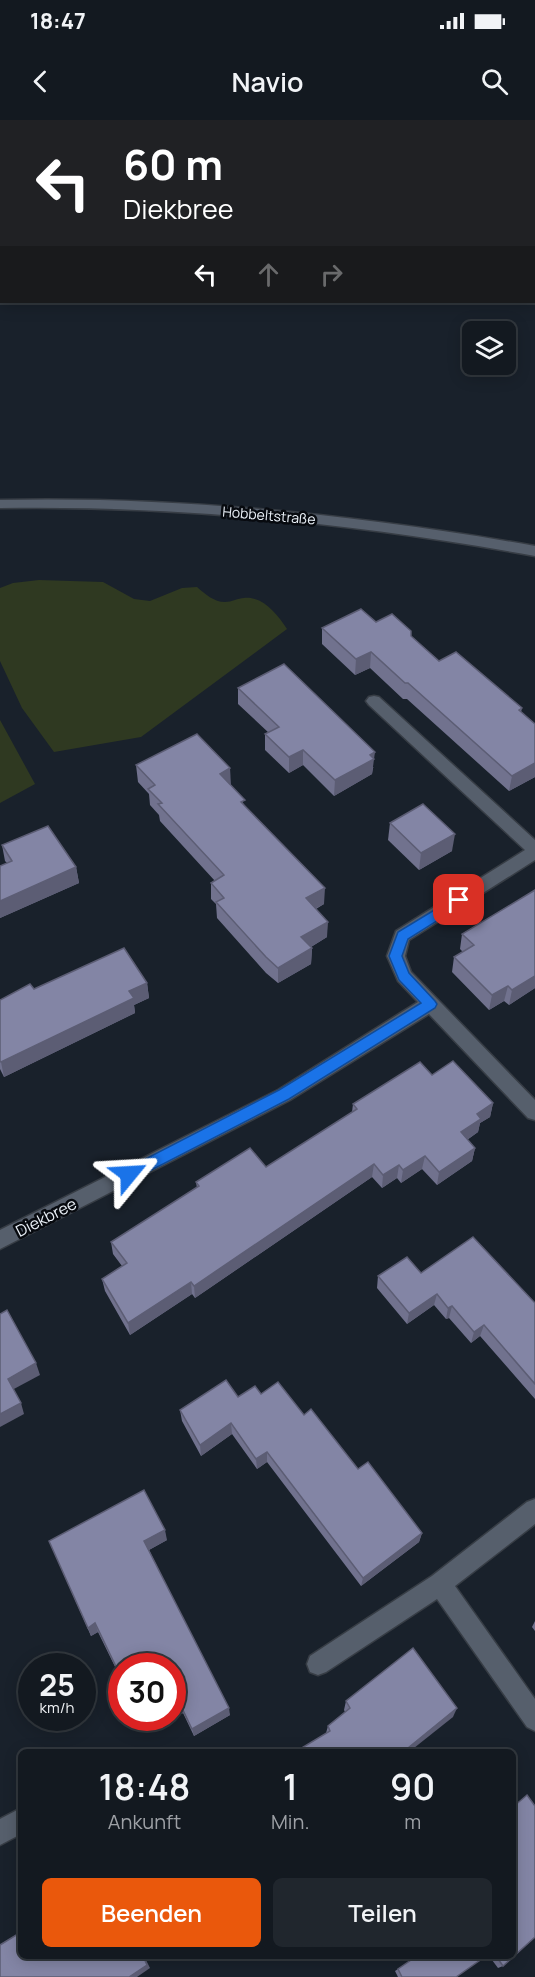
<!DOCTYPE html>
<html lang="de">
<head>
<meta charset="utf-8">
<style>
	body { margin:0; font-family:Manrope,sans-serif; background:#20262d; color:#f1f3f6; height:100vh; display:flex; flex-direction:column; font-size:22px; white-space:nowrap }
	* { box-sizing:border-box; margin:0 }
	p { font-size:20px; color:#9da0a5 }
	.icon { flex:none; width:33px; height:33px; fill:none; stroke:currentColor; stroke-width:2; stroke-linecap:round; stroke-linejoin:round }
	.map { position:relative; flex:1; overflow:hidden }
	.sheet { position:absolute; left:18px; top:1629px; width:498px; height:210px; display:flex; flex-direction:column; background:#131920; border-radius:9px; box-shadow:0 3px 15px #0003,0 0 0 2px #32383e }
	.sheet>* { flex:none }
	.hud { position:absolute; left:0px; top:0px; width:536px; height:183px; box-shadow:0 3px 15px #0003,0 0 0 2px #32383e; background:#202124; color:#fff; overflow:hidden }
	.fabs { position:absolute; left:462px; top:201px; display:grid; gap:12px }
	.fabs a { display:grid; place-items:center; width:54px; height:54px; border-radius:9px; background:#131920; box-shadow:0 3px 15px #0003,0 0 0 2px #32383e; font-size:30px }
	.speed { position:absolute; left:18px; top:1533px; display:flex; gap:12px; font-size:30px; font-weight:700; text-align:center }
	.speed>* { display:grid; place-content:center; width:78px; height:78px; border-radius:50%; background:#131920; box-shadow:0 3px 15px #0003,0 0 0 2px #32383e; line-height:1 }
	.speed small { font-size:15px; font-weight:400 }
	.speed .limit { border:9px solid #d22; background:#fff; color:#111 }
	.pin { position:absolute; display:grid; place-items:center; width:51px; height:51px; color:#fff; margin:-26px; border-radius:12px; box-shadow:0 3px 9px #0006 }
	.me { position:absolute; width:66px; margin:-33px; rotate:63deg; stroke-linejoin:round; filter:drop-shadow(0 0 4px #0008) }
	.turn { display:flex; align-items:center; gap:21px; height:126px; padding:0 24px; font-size:27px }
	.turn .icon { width:78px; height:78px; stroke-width:2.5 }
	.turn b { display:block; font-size:42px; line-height:51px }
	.lanes { display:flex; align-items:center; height:57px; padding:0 24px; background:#0003; justify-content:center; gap:30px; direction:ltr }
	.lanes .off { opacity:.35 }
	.eta { display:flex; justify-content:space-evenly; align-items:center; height:102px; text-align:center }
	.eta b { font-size:36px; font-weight:600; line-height:42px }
	.primary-button { display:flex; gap:12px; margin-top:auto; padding:12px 24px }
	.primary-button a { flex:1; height:69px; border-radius:9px; background:#ea580c; color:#fff; font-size:24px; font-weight:600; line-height:69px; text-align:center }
	.primary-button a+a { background:#20262d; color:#f1f3f6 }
	.status { display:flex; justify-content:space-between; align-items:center; height:42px; padding:0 30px; background:#131920; direction:ltr }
	.status svg { height:16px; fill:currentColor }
	header { display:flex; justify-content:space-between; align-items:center; height:78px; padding:0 24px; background:#131920; font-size:27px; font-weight:600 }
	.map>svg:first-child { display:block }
	.green { fill:#2f3921 }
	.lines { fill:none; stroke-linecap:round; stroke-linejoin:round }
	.stream { fill:#244054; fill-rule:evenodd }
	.minor-casing { stroke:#373d45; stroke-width:3 }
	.minor { fill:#565f6c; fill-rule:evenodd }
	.wall { fill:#71728e }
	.shaded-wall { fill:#5c5d74 }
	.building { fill:#8385a5; stroke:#5c5d74; stroke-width:1.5 }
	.route { fill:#1a73e8; stroke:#114b97; stroke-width:1.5 }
	.labels { text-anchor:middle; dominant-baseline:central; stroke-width:5; stroke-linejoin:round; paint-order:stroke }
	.far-street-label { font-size:14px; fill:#ebf1f8; stroke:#070a0f }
	.street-label { font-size:16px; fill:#ebf1f8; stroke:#070a0f }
</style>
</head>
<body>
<div class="status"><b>18:47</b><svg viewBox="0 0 49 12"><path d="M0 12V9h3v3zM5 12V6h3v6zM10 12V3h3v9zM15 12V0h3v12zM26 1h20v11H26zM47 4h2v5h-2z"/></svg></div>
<header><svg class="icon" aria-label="back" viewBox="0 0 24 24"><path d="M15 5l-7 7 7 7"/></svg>Navio<svg class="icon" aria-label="search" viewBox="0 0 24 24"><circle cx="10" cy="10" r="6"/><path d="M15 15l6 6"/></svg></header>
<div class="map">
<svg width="535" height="1857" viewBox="0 0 535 1857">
	<rect width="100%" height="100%" fill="#19212b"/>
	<g class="green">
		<path d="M307 0H535V2H310Z"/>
		<path d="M39 460 103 462 134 479 150 481 182 468 197 467C205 474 214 482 225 482 232 482 238 478 244 478 263 476 277 494 287 509L141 617 54 632 22 588 0 541V468L13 463Z"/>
		<path d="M0 600 35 664 0 683Z"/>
	</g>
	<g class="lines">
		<g class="stream">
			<path d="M114 0H129L128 2Z"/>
			<rect x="0" y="23" width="2" height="4"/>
		</g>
		<g class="minor-casing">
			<g id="minor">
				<path d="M0 380C179 376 359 395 535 426V436C359 404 179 385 0 388Z"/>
				<path d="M374 576 379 577 535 720V740L409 820 405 836 411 852 535 980V1000L528 998 429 894 290 980 0 1129V1110L278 970 418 882 398 861 387 836 396 811 525 730 369 585 366 581 369 577Z"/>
				<path d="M535 1379V1404L455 1466 535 1579V1611L527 1607 437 1479 326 1552 318 1555 310 1552 307 1544 310 1536 432 1456 527 1382Z"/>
				<path d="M21 1688V1714L0 1725V1699Z"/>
			</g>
		</g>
		<use href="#minor" class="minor"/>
	</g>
	<g class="wall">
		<path d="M376 502 411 516 439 541 522 588 521 592 535 604V657L509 671 407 579H403L370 548 355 555 322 524V508Z"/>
		<path d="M238 568 374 648H373L372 654 334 676 303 645 289 653 265 630V614L269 613 238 584Z"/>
		<path d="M136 645 231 665 245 686 324 784 316 789 327 817 311 827 312 828 311 844 278 863 266 853 217 798 216 784 211 779V763L215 761 160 701 159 695 150 685 149 674 138 662Z"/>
		<path d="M390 703 452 731 419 750 388 720Z"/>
		<path d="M2 725 76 747 79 763 0 798V746L7 743 5 741Z"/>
		<path d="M535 770V868L509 885 504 881 489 890 452 852 454 837 463 832 460 829 462 814Z"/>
		<path d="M147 863 149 878 134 885 135 893 4 957 0 949V880L34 869Z"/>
		<path d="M432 955 493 983 490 997 480 1003 478 1012 467 1020 475 1028 472 1041 437 1065 422 1049 401 1063 397 1058 382 1068 372 1057 195 1178 192 1174 130 1215 105 1171 102 1159 122 1146 113 1134 111 1122 197 1068 196 1062 266 1047 352 992 353 984Z"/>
		<path d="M421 1153 535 1183V1279L480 1216 471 1223 449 1198 446 1199 434 1185 407 1204 377 1168 378 1156Z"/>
		<path d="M261 1274 304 1295 422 1413 419 1422 361 1466 267 1342 257 1349 232 1314 201 1336 182 1301 180 1290 238 1277Z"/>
		<path d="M167 1420 149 1430 230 1595 194 1616 183 1593 158 1607 153 1598H172L122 1546V1561L98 1512 91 1516 49 1421Z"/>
		<path d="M535 1501V1511L532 1507Z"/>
		<path d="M346 1581 453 1597 326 1613 328 1606 345 1592 344 1590Z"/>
		<path d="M489 1836H513L503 1846 498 1848Z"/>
		<path d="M398 1849 456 1857H398L395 1851Z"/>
	</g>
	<g class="shaded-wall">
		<path d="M371 532 370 548 355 555 356 539Z"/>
		<path d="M303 630V645L289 653V637Z"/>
		<path d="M375 632 372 654 334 676 335 660Z"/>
		<path d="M535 643V657L509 671 512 656Z"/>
		<path d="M230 648 231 665 220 654Z"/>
		<path d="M455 714 452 731 419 750 421 733Z"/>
		<path d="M76 747 79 763 0 798V781Z"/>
		<path d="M325 768 324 784 305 794 306 778Z"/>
		<path d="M328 802 327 817 301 833V817Z"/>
		<path d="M312 828 311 844 278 863V848Z"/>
		<path d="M535 856V868L509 885 512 870Z"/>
		<path d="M147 863 149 878 134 885 135 893 4 957 1 942 129 871Z"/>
		<path d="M508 866 504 881 489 890 492 875Z"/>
		<path d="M493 983 490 997 480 1003 478 1012 458 1026 461 1012 477 994Z"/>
		<path d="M475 1028 472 1041 437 1065 439 1052Z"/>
		<path d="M425 1036 422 1049 401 1063 403 1050Z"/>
		<path d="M374 1044 372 1057 195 1178 194 1166Z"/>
		<path d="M399 1045 397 1058 382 1068 383 1055Z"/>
		<path d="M191 1162 192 1174 130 1215 128 1203Z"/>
		<path d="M437 1174 434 1185 407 1204 409 1193Z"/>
		<path d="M452 1186 449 1198 446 1199 448 1188Z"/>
		<path d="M484 1205 480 1216 471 1223 474 1212Z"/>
		<path d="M36 1243 40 1255 12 1270 8 1259Z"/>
		<path d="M21 1283 24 1294 0 1307V1294Z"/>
		<path d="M231 1303 232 1314 201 1336 200 1325Z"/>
		<path d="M267 1332V1342L257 1349 256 1339Z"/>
		<path d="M165 1410 167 1420 147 1431 144 1421Z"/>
		<path d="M422 1413 419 1422 361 1466 363 1458Z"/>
		<path d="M95 1503 98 1512 91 1516 88 1508Z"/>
		<path d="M181 1586 183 1593 158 1607 156 1600 161 1598H172V1591Z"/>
		<path d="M229 1588 230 1595 194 1616 192 1609Z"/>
		<path d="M457 1588 453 1597 409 1632H403Z"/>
		<path d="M143 1836H144L150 1848 137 1857H129Z"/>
	</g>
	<g class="building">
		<path d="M361 489 376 502 392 494 411 511V516L439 541 456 532 522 588 519 590 535 604V643L512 656 408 563H405L371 532 356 539 322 508Z"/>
		<path d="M284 544 375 632 370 635 374 639 335 660 303 630 289 637 265 614 279 607 238 568Z"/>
		<path d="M197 614 230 648 220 654 245 680 241 682 325 768 306 778 328 802 301 817 312 828 278 848 266 837 216 782 224 778 211 763 224 755 158 684 162 683 148 669 155 665 136 645Z"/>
		<path d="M423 684 455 714 421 733 390 703Z"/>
		<path d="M48 706 76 747 0 781V746L12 741 2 725Z"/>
		<path d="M535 770V856L512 870 508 866 492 875 454 837 474 825 462 814Z"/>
		<path d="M124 828 147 863 129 871 134 878 1 942 0 941V880L30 864 34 869Z"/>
		<path d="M453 941 493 983 477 994 481 999 461 1012 475 1028 439 1052 425 1036 403 1050 399 1045 383 1055 374 1044 194 1166 191 1162 128 1203 102 1159 127 1143 111 1122 199 1066 196 1062 250 1028 266 1047 357 989 353 984 420 942 432 955Z"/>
		<path d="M473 1117 535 1183V1264L484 1205 474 1212 452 1186 448 1188 437 1174 409 1193 378 1156 407 1137 421 1153Z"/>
		<path d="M7 1190 36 1243 8 1259 21 1283 0 1294V1194Z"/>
		<path d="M226 1260 238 1277 255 1266 261 1274 278 1262 304 1295 311 1289 358 1349 368 1342 422 1413 363 1458 267 1332 256 1339 231 1303 200 1325 180 1290Z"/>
		<path d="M144 1370 165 1410 144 1421 229 1588 192 1609 181 1586 172 1591V1546H122V1559L95 1503 88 1508 49 1421Z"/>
		<path d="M413 1528 457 1588 403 1632H295L330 1611 328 1606 350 1588 346 1581Z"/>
		<path d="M527 1675 535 1686V1817L503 1846 496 1836H513V1687Z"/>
		<path d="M21 1812V1836H143L147 1845 129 1857H0V1825Z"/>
		<path d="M417 1836H486L456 1857H402L398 1849Z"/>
	</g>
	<path class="route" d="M459 775 466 780 464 784 408 819 402 836 409 853 435 881 437 884 435 888 289 979 134 1059 129 1061 124 1059 122 1054 124 1050 279 970 421 883 399 860 389 836 398 812Z"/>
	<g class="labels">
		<g class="far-street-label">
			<text transform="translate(269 395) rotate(5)">Hobbeltstraße</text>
		</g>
		<g class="street-label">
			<text transform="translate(46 1097) rotate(-27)">Diekbree</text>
		</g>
	</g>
</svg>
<div class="fabs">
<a><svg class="icon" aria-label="layers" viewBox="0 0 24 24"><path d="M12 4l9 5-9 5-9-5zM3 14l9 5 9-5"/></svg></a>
</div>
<div class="speed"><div>25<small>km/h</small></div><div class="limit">30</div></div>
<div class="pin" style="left:459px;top:780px;background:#d93025"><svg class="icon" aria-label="arrive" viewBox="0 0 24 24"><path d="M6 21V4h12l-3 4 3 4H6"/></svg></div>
<svg class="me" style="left:129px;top:1054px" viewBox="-20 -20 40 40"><path d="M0-17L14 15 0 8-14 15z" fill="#1a73e8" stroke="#fff" stroke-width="4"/></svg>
<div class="hud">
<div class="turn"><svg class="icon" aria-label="left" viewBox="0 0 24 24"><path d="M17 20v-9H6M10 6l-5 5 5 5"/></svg><div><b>60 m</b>Diekbree</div></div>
<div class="lanes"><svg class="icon" aria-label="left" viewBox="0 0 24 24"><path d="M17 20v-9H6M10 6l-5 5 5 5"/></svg><svg class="icon off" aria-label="ahead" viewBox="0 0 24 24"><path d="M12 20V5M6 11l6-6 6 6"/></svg><svg class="icon off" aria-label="right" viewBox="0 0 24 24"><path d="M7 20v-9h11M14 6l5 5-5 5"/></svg></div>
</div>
<section class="sheet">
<div class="eta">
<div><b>18:48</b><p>Ankunft</p></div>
<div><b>1</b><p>Min.</p></div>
<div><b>90</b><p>m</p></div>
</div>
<div class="primary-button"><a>Beenden</a><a>Teilen</a></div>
</section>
</div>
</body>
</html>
